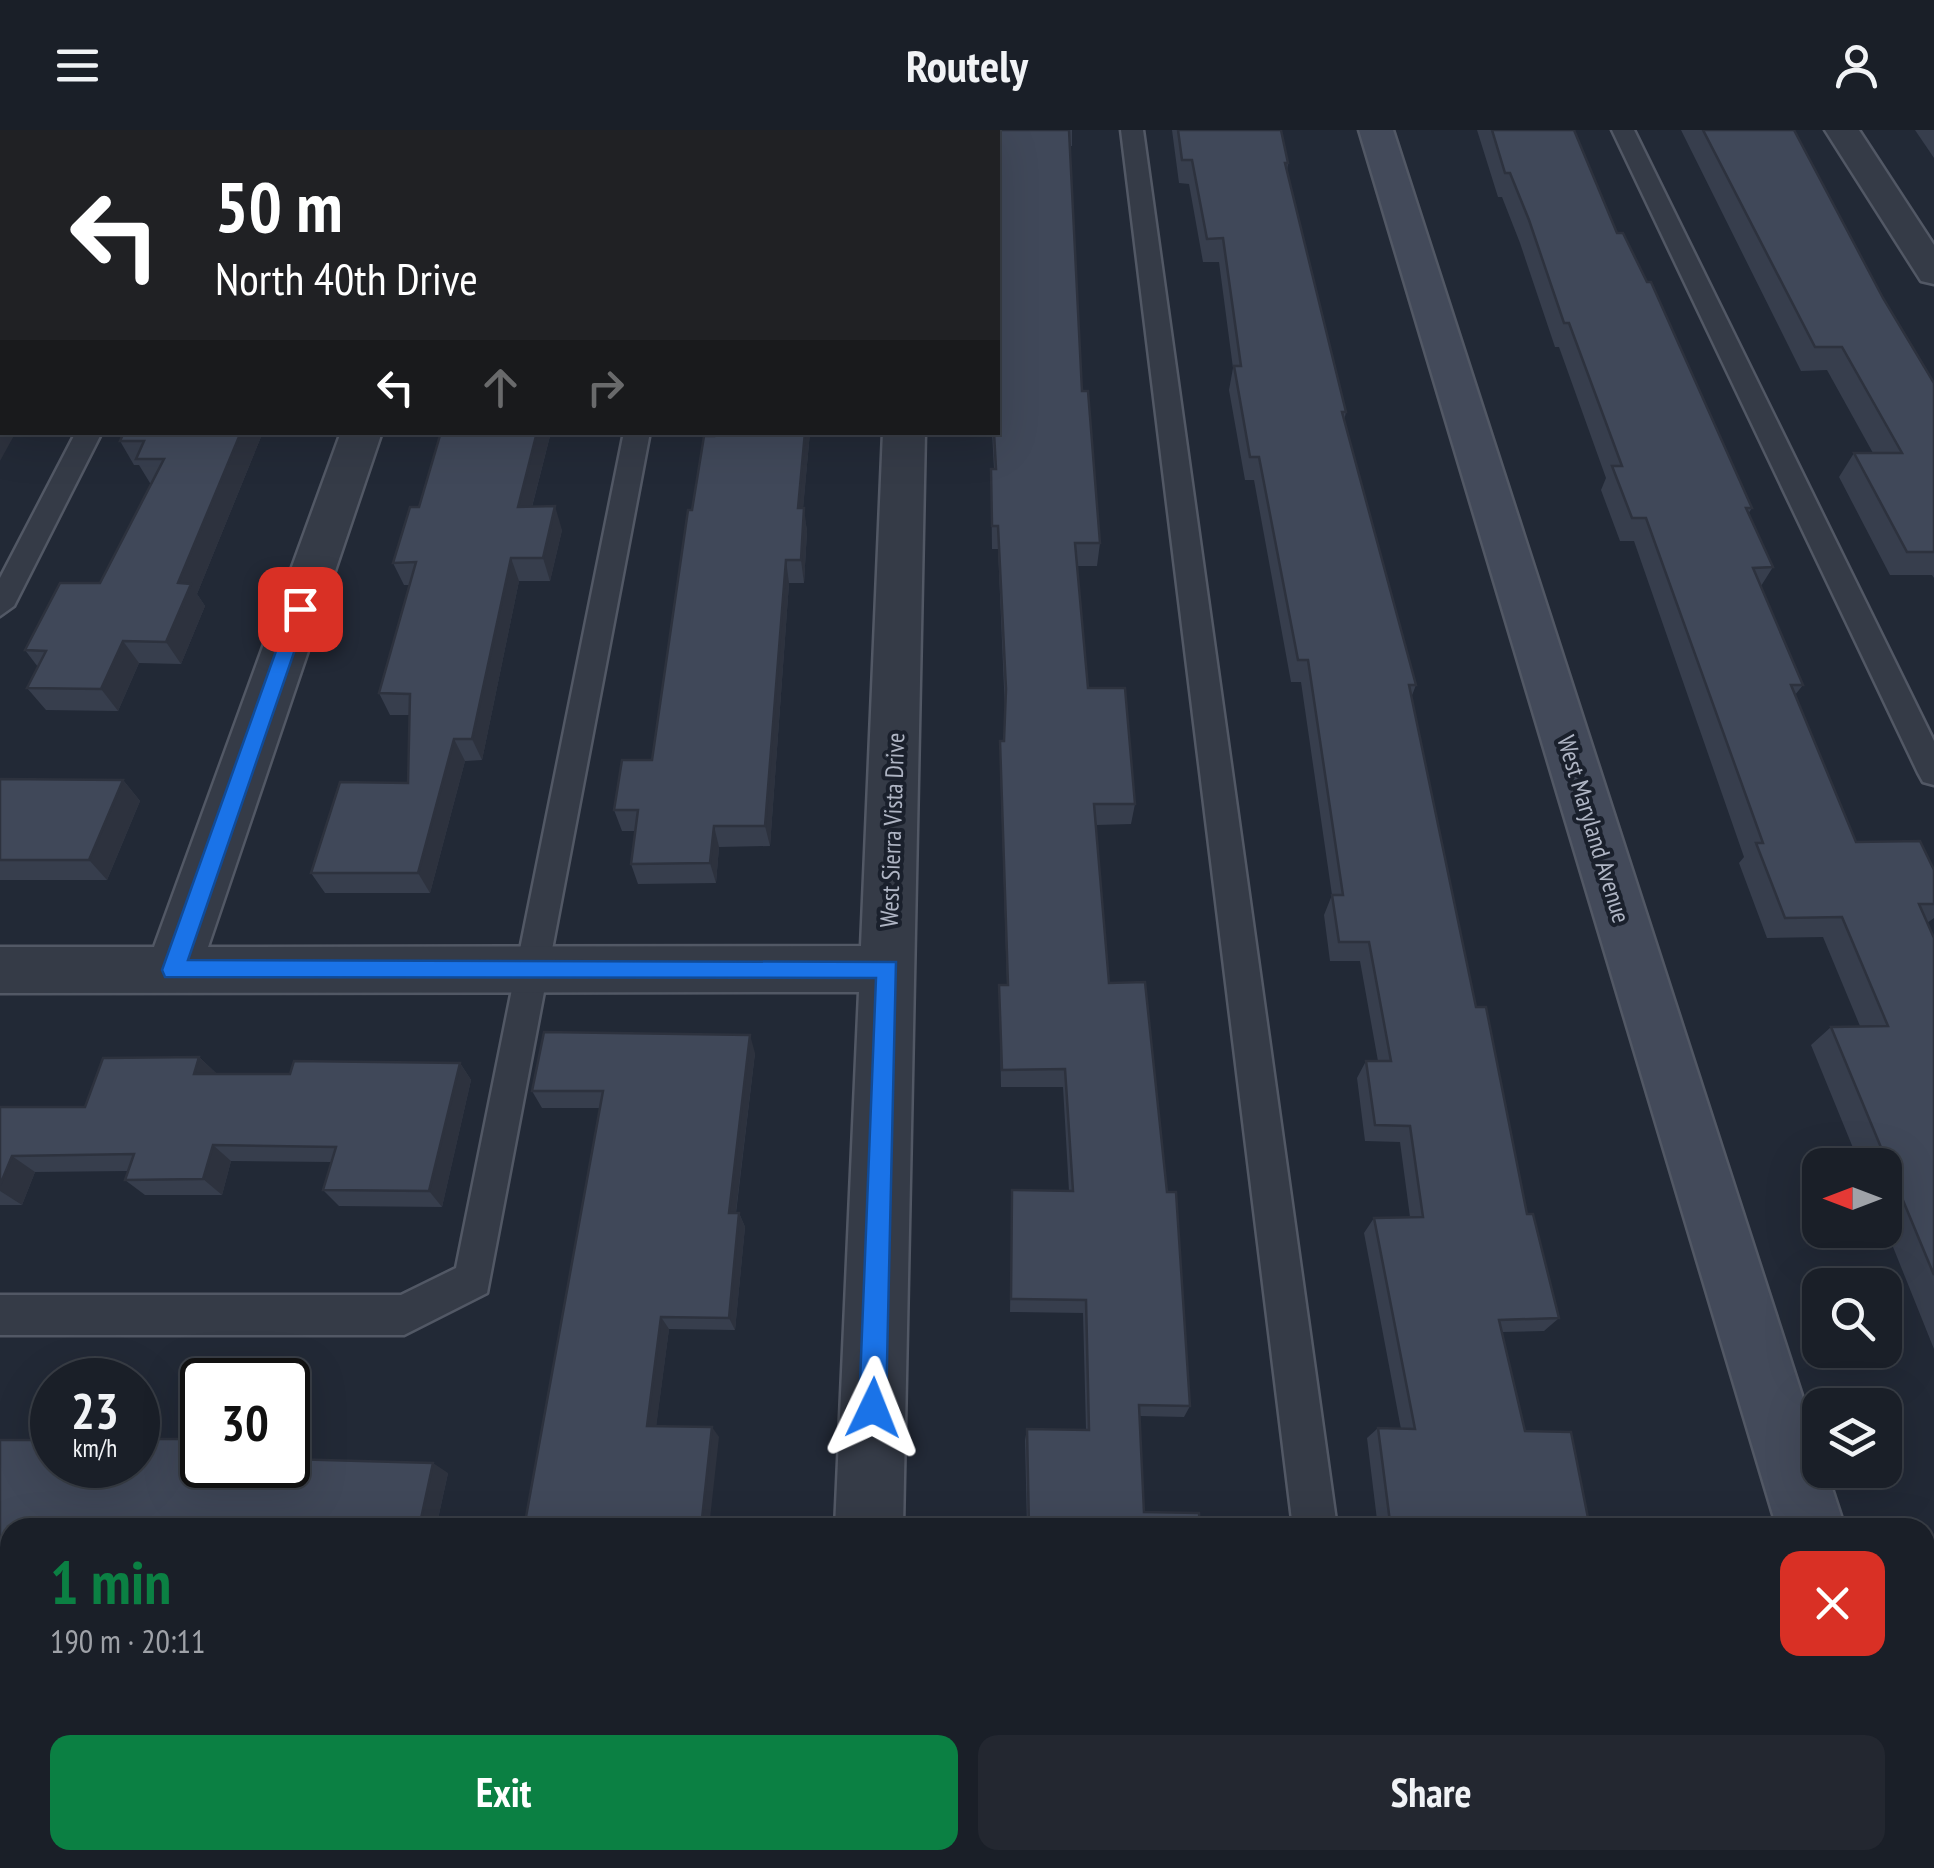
<!DOCTYPE html>
<html lang="en">
<head>
<meta charset="utf-8">
<style>
	body { margin:0; font-family:"PT Sans Narrow",sans-serif; background:#232730; color:#f1f3f6; height:100vh; display:flex; flex-direction:column; font-size:38px; white-space:nowrap }
	* { box-sizing:border-box; margin:0 }
	p { font-size:32px; color:#9fa2a8 }
	.icon { flex:none; width:55px; height:55px; fill:none; stroke:currentColor; stroke-width:2; stroke-linecap:round; stroke-linejoin:round }
	.map { position:relative; flex:1; overflow:hidden }
	.sheet { position:absolute; left:0px; top:1388px; width:1935px; height:352px; display:flex; flex-direction:column; background:#1a1f28; border-radius:30px 30px 0 0; box-shadow:0 10px 40px #0002,0 0 0 2px #383d45 }
	.sheet>* { flex:none }
	.top-card { position:absolute; left:0px; top:0px; width:1000px; height:305px; box-shadow:0 10px 40px #0002,0 0 0 2px #383d45; background:#202124; color:#fff; overflow:hidden }
	.needle { width:65px; rotate:270deg }
	.tools { position:absolute; left:1802px; top:1018px; display:grid; gap:20px }
	.tools a { display:grid; place-items:center; width:100px; height:100px; border-radius:20px; background:#1a1f28; box-shadow:0 10px 40px #0002,0 0 0 2px #383d45; font-size:50px }
	.speed { position:absolute; left:30px; top:1228px; display:flex; gap:20px; font-size:50px; font-weight:700; text-align:center }
	.speed>* { display:grid; place-content:center; width:130px; height:130px; border-radius:50%; background:#1a1f28; box-shadow:0 10px 40px #0002,0 0 0 2px #383d45; line-height:1 }
	.speed small { font-size:25px; font-weight:400 }
	.speed .limit { border:5px solid #111; border-radius:15px; background:#fff; color:#111 }
	.pin { position:absolute; display:grid; place-items:center; width:85px; height:85px; color:#fff; margin:-42px; border-radius:20px; box-shadow:0 5px 15px #0006 }
	.me { position:absolute; width:110px; margin:-55px; rotate:2deg; stroke-linejoin:round; filter:drop-shadow(0 0 8px #0008) }
	.turn { display:flex; align-items:center; gap:35px; height:210px; padding:0 50px; font-size:45px }
	.turn .icon { width:130px; height:130px; stroke-width:2.5 }
	.turn b { display:block; font-size:70px; line-height:85px }
	.lanes { display:flex; align-items:center; height:95px; padding:0 50px; background:#0003; justify-content:center; gap:50px; direction:ltr }
	.lanes .off { opacity:.35 }
	.round { display:grid; place-items:center; flex:none; width:105px; height:105px; border-radius:20px; background:#232730 }
	.overview { display:flex; align-items:center; justify-content:space-between; height:170px; padding:0 50px }
	h1 { font-size:60px; font-weight:800; line-height:75px; color:#0b8043 }
	.button { display:flex; gap:20px; margin-top:auto; padding:20px 50px }
	.button a { flex:1; height:115px; border-radius:20px; background:#0b8043; color:#fff; font-size:40px; font-weight:800; line-height:115px; text-align:center }
	.button a+a { background:#232730; color:#f1f3f6 }
	header { display:flex; justify-content:space-between; align-items:center; height:130px; padding:0 50px; background:#1a1f28; font-size:45px; font-weight:800 }
	.map>svg:first-child { display:block }
	.lines { fill:none; stroke-linecap:round; stroke-linejoin:round }
	.lane-casing { stroke:#525865; stroke-width:5 }
	.street-casing { stroke:#525865; stroke-width:5 }
	.secondary-casing { stroke:#525865; stroke-width:5 }
	.lane { fill:#353b47; fill-rule:evenodd }
	.street { fill:#353b47; fill-rule:evenodd }
	.secondary { fill:#434a5a; fill-rule:evenodd }
	.wall { fill:#373e4d }
	.shaded-wall { fill:#2d323e }
	.building { fill:#404859; stroke:#2d323e; stroke-width:2.5 }
	.route { fill:#1a73e8; stroke:#114b97; stroke-width:2.5 }
	.labels { text-anchor:middle; dominant-baseline:central; stroke-width:8; stroke-linejoin:round; paint-order:stroke }
	.street-label { font-size:25px; fill:#afb5c4; stroke:#1a202c }
</style>
</head>
<body>
<header><svg class="icon" aria-label="menu" viewBox="0 0 24 24"><path d="M4 6h16M4 12h16M4 18h16"/></svg>Routely<svg class="icon" aria-label="person" viewBox="0 0 24 24"><circle cx="12" cy="8" r="4"/><path d="M4 21q1-7 8-7t8 7"/></svg></header>
<div class="map">
<svg width="1934" height="1738" viewBox="0 0 1934 1738">
	<rect width="100%" height="100%" fill="#222936"/>
	<g class="lines">
		<g class="lane-casing">
			<g id="lane">
				<path d="M1121 0H1143L1337 1398H1293Z"/>
				<path d="M1612 0H1634L1934 611V655L1923 652 1918 643Z"/>
				<path d="M76 302H102L14 476 0 486V448Z"/>
				<path d="M624 302H650L487 1163 404 1205H0V1165H401L456 1138Z"/>
				<path d="M1336 1730H1384L1385 1738H1337Z"/>
			</g>
		</g>
		<g class="street-casing">
			<g id="street">
				<rect x="896" y="0" width="34" height="2"/>
				<path d="M1825 0H1859L1934 115V154L1921 151Z"/>
				<path d="M341 302H382L208 817 861 816 883 302H925L903 1398H835L859 862 0 863V817H154Z"/>
				<rect x="1925" y="1637" width="9" height="74"/>
				<rect x="0" y="1648" width="10" height="74"/>
			</g>
		</g>
		<g class="secondary-casing">
			<g id="secondary">
				<path d="M1359 0H1393L1820 1321V1340H1826L1845 1398H1777Z"/>
				<path d="M1925 1697 1934 1700V1738H1878L1876 1730H1925Z"/>
			</g>
		</g>
		<use href="#lane" class="lane"/>
		<use href="#street" class="street"/>
		<use href="#secondary" class="secondary"/>
	</g>
	<g class="wall">
		<path d="M991 0H1072V16H1070L1082 261 1100 413 1097 436H1077L1088 558 1135 674 1131 694 1096 695 1109 853 1190 1276 1184 1287 1140 1286 1144 1382 1200 1398H1027L1025 1310 1027 1299 1086 1300 1083 1183 1010 1182 1012 1060 1069 1061 1063 957H1001L999 855H1007L1000 632V611H1004L1005 581 998 419H992L991 339H994L992 302H998V2Z"/>
		<path d="M1172 0H1281L1288 33 1287 41 1346 282 1344 291 1416 555 1411 568 1476 877 1527 1084 1559 1188 1544 1201 1502 1202 1525 1301 1590 1398H1378L1367 1308 1378 1298 1401 1299 1364 1103 1374 1088 1410 1087 1400 1012 1365 1011 1357 948 1366 931H1378L1360 831H1330L1324 785 1332 765 1301 552H1291L1254 350H1245L1229 260 1233 238 1219 132H1203L1189 54 1179 53Z"/>
		<path d="M1477 0H1574L1617 103 1752 378 1748 384 1773 437 1761 456 1803 555 1795 565 1856 712 1934 740V788L1927 793 1934 808V1219L1885 1097V1035H1860L1811 915 1831 897 1860 896 1823 807 1767 808 1739 733 1744 727 1634 411H1620L1601 360 1606 348 1559 217H1555L1520 113 1502 67H1498Z"/>
		<path d="M1681 0H1794L1883 168 1934 253V448L1932 445H1890L1839 347 1854 323H1873L1827 240 1801 241Z"/>
		<path d="M1915 0H1934V28Z"/>
		<path d="M124 302H263L197 464 205 476 181 534 139 533 118 581 46 580 27 558 38 537 25 520 100 453 152 353H150L139 335H134L120 311Z"/>
		<path d="M441 302H551L532 377 562 400 550 451H519L482 630 465 631 430 763H325L311 743 408 653 409 585H390L379 563 410 455H404L393 433 419 377Z"/>
		<path d="M714 302H810L803 378 807 401 804 453H789L770 716 719 717 716 753 638 754 631 734 635 701H622L614 680 652 630 692 380Z"/>
		<path d="M0 649 123 650 140 671 107 750H0Z"/>
		<path d="M755 923 736 1083H739L745 1097 735 1200 669 1199 656 1296 719 1307 524 1398 600 978H542L532 961Z"/>
		<path d="M199 927 217 944H290L460 933 471 950 442 1077 339 1076 323 1060 331 1032 231 1031 222 1065H145L125 1050 128 1041 35 1042 22 1075H0V977H85Z"/>
		<path d="M0 1310 202 1335 448 1343 436 1398H10V1482H0Z"/>
	</g>
	<g class="shaded-wall">
		<path d="M163 0H186L185 2H162Z"/>
		<path d="M375 0H392L391 2H374Z"/>
		<path d="M2 273V302H16L0 331V278Z"/>
		<path d="M241 302H263L197 464 205 476 181 534 166 512 178 453Z"/>
		<path d="M537 302H551L526 400 518 377Z"/>
		<path d="M805 302H810L801 402 798 378Z"/>
		<path d="M555 376 562 400 550 451 543 428Z"/>
		<path d="M804 378 807 401 804 453 801 430Z"/>
		<path d="M511 428 519 451 482 630 472 609Z"/>
		<path d="M786 430 789 453 770 716 765 696Z"/>
		<path d="M123 511 139 533 118 581 101 559Z"/>
		<path d="M454 609 465 631 430 763 418 743Z"/>
		<path d="M123 650 140 671 107 750 89 730Z"/>
		<path d="M714 696 719 717 716 753 710 733Z"/>
		<path d="M750 905 755 923 734 1097 729 1083Z"/>
		<path d="M199 927 217 944H194Z"/>
		<path d="M460 933 471 950 442 1077 429 1061Z"/>
		<path d="M213 1015 231 1031 222 1065 203 1049Z"/>
		<path d="M12 1026 35 1042 22 1075 0 1061V1055Z"/>
		<path d="M739 1083 745 1097 735 1200 729 1188Z"/>
		<path d="M661 1187 669 1199 655 1306 647 1296Z"/>
		<path d="M712 1297 719 1307 709 1398H701Z"/>
		<path d="M199 1309 202 1310V1331L194 1327Z"/>
		<path d="M433 1333 448 1343 436 1398H419Z"/>
	</g>
	<g class="building">
		<path d="M79 0H163L162 2H77Z"/>
		<path d="M312 0H375L374 2H311Z"/>
		<path d="M534 0H607V2H533Z"/>
		<path d="M758 0H833V2H757Z"/>
		<path d="M991 0H1069L1082 261H1088L1100 413H1075L1088 558H1125L1135 674H1094L1109 853 1145 852 1167 1062H1176L1190 1276 1139 1275 1144 1382 1199 1383 1200 1398H1029L1027 1299 1089 1300 1086 1170 1011 1169 1012 1060 1073 1061 1065 939 1002 940 999 855H1008L1000 611H1004L1006 559 998 396H992L991 339H996L994 302H998V2H991Z"/>
		<path d="M1178 0H1281L1288 33H1285L1346 282H1342L1416 555H1409L1476 877H1486L1527 1084H1533L1559 1188 1499 1190 1525 1301 1571 1302 1590 1398H1427V1393L1390 1392 1378 1298 1415 1299 1374 1088 1423 1087 1410 996 1375 995 1366 931H1391L1369 812H1339L1332 765H1343L1308 530H1298L1259 327H1250L1234 236H1241L1223 108 1207 109 1192 30H1182Z"/>
		<path d="M1492 0H1574L1617 103H1623L1647 152H1651L1752 378H1746L1773 437 1753 438 1803 555H1791L1856 712 1920 711 1934 740V774H1919L1934 808V1145L1831 897 1888 896 1842 787 1785 788 1756 713H1763L1646 388H1632L1612 336H1622L1569 193H1564L1529 90 1510 43H1505Z"/>
		<path d="M1703 0H1794L1883 168 1934 253V422H1907L1854 323H1902L1842 217H1815Z"/>
		<path d="M2 121V273L0 278V125Z"/>
		<path d="M124 302H241L178 453 191 454 166 512 123 511 101 559 27 558 46 521 25 520 60 453H100L164 329H136L144 311H120Z"/>
		<path d="M441 302H537L518 377 555 376 543 428H511L472 609H454L418 743H311L340 652 408 653 410 564 379 563 416 432 393 433 410 377H419Z"/>
		<path d="M714 302H805L798 378H804L801 430H786L765 696H714L710 733 631 734 638 680H614L622 630H652L688 380H692L704 306H714Z"/>
		<path d="M0 649 123 650 89 730H0Z"/>
		<path d="M544 902 750 905 729 1083H739L729 1188 661 1187 647 1296 712 1297 701 1398H524L603 961H532Z"/>
		<path d="M199 927 194 944H290L294 931 460 933 429 1061 323 1060 336 1017 213 1015 203 1049 125 1050 134 1024 12 1026 0 1055V977H85L103 928Z"/>
		<path d="M138 1309H199L194 1327H202V1335H288V1329L433 1333 419 1398H10V1476H0V1310H52V1335H138Z"/>
	</g>
	<path class="route" d="M300 472 309 479 188 830 896 832 886 1278 882 1287 873 1291 863 1287 859 1278 876 848 165 847 162 840 291 479Z"/>
	<g class="labels">
		<g class="street-label">
			<text transform="translate(1594 699) rotate(73)">West Maryland Avenue</text>
			<text transform="translate(892 700) rotate(-88)">West Sierra Vista Drive</text>
		</g>
	</g>
</svg>
<div class="tools">
<a><svg class="needle" viewBox="-14 -14 28 28"><path d="M0-13l5 13h-10z" fill="#e53935"/><path d="M0 13l5-13h-10z" fill="#9fa2a8"/></svg></a>
<a><svg class="icon" aria-label="search" viewBox="0 0 24 24"><circle cx="10" cy="10" r="6"/><path d="M15 15l6 6"/></svg></a>
<a><svg class="icon" aria-label="layers" viewBox="0 0 24 24"><path d="M12 4l9 5-9 5-9-5zM3 14l9 5 9-5"/></svg></a>
</div>
<div class="speed"><div>23<small>km/h</small></div><div class="limit">30</div></div>
<div class="pin" style="left:300px;top:479px;background:#d93025"><svg class="icon" aria-label="arrive" viewBox="0 0 24 24"><path d="M6 21V4h12l-3 4 3 4H6"/></svg></div>
<svg class="me" style="left:873px;top:1278px" viewBox="-20 -20 40 40"><path d="M0-17L14 15 0 8-14 15z" fill="#1a73e8" stroke="#fff" stroke-width="4"/></svg>
<div class="top-card">
<div class="turn"><svg class="icon" aria-label="left" viewBox="0 0 24 24"><path d="M17 20v-9H6M10 6l-5 5 5 5"/></svg><div><b>50 m</b>North 40th Drive</div></div>
<div class="lanes"><svg class="icon" aria-label="left" viewBox="0 0 24 24"><path d="M17 20v-9H6M10 6l-5 5 5 5"/></svg><svg class="icon off" aria-label="ahead" viewBox="0 0 24 24"><path d="M12 20V5M6 11l6-6 6 6"/></svg><svg class="icon off" aria-label="right" viewBox="0 0 24 24"><path d="M7 20v-9h11M14 6l5 5-5 5"/></svg></div>
</div>
<section class="sheet">
<div class="overview"><div><h1>1 min</h1><p>190 m · 20:11</p></div><a class="round" style="background:#d93025;color:#fff"><svg class="icon" aria-label="close" viewBox="0 0 24 24"><path d="M6 6l12 12M18 6L6 18"/></svg></a></div>
<div class="button"><a>Exit</a><a>Share</a></div>
</section>
</div>
</body>
</html>
